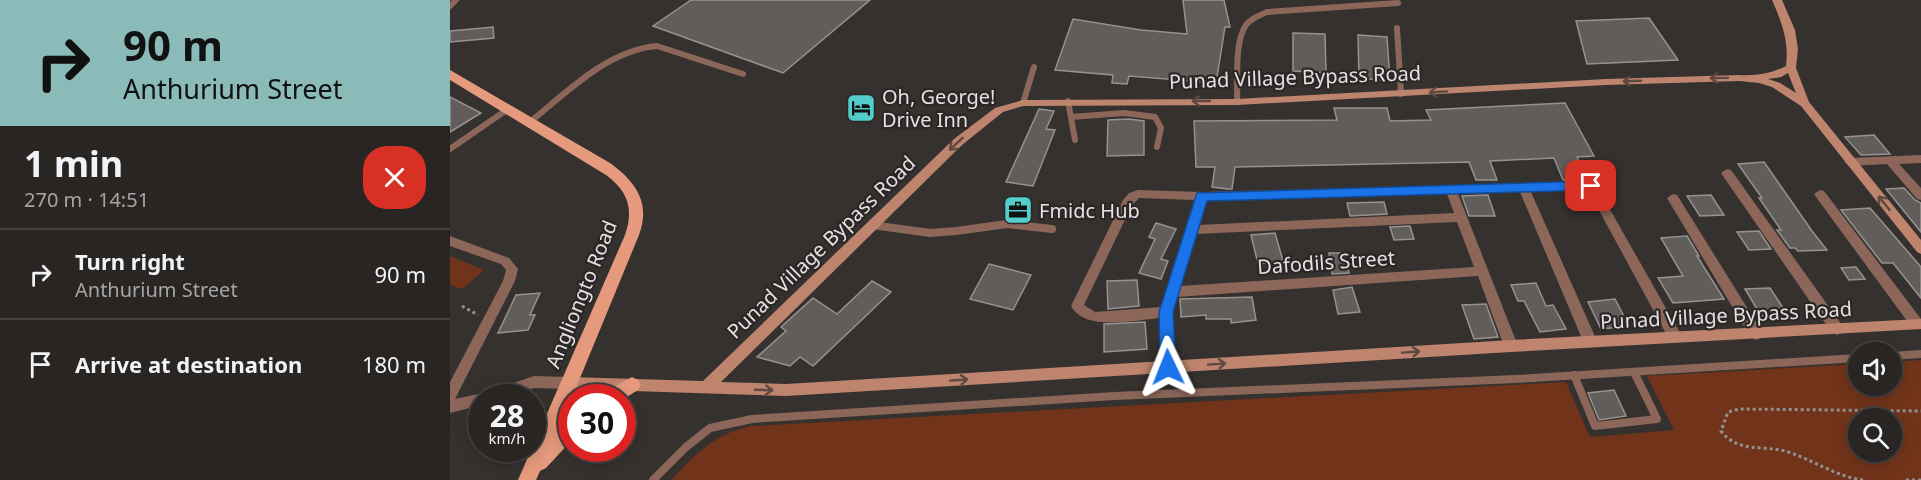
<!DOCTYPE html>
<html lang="en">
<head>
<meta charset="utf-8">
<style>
	body { margin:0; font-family:"Noto Sans",sans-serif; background:#302d2b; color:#f1f3f6; height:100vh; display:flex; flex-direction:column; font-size:22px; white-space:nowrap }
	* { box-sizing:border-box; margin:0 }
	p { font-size:20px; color:#a5a5a6 }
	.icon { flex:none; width:33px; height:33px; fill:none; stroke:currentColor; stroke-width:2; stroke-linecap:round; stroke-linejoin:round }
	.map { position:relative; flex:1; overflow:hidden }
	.side { display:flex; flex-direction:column; background:#282523; width:450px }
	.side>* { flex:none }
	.banner { background:#8bbbb9; color:#111; overflow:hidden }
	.fabs { position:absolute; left:1398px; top:342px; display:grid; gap:12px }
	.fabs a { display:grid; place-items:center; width:54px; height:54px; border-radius:50%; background:#282523; box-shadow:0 3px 15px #0003,0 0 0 2px #444241; font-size:30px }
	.speed { position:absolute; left:18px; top:384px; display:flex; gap:12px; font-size:30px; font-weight:700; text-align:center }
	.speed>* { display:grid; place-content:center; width:78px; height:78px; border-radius:50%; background:#282523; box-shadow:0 3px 15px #0003,0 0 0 2px #444241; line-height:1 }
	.speed small { font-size:15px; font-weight:400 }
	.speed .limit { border:9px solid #d22; background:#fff; color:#111 }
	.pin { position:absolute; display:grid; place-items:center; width:51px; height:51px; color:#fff; margin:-26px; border-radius:12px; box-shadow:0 3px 9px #0006 }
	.me { position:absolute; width:66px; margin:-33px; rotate:358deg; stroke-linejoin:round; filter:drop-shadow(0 0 4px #0008) }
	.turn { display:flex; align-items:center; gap:21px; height:126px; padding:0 24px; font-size:27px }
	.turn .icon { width:78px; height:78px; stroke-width:2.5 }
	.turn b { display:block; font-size:42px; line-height:51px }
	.round { display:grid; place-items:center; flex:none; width:63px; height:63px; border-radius:24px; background:#302d2b }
	.headline { display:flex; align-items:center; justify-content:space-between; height:102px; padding:0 24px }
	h1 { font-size:36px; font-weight:700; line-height:45px }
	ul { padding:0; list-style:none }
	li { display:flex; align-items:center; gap:18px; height:90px; padding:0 24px; border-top:2px solid #444241 }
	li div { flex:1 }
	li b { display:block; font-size:22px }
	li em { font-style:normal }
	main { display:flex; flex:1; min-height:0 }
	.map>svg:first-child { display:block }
	.green { fill:#71341a; fill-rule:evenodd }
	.building { fill:#615d5b; stroke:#979290; stroke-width:1.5 }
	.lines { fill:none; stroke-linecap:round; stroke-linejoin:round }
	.path { stroke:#94908f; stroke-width:3; stroke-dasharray:3 3; stroke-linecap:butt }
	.lane-far1 { stroke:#8c6759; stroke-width:6 }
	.lane { stroke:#8c6759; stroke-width:8 }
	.street { fill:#8c6759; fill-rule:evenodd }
	.secondary { fill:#be846e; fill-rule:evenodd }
	.primary { fill:#e59a7d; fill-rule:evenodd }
	.oneway { stroke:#5e483f }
	.route { fill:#1a73e8; stroke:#114b97; stroke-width:1.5 }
	.labels { text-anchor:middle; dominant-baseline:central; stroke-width:4.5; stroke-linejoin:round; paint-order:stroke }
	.street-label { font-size:20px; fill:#e4e1e0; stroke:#2b2726 }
	.poi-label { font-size:20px; fill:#e4e1e0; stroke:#2b2726; text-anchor:start }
</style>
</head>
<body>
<main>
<section class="side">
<div class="banner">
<div class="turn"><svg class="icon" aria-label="right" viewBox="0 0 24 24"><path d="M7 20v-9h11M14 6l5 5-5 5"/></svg><div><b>90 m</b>Anthurium Street</div></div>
</div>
<div class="headline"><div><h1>1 min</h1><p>270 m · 14:51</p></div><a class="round" style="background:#d93025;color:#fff"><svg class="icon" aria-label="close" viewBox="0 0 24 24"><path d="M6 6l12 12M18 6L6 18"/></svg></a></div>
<ul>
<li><svg class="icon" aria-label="right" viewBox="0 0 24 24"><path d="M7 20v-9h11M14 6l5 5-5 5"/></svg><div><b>Turn right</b><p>Anthurium Street</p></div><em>90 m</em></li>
<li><svg class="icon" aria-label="arrive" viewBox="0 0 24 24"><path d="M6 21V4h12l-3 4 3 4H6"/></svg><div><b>Arrive at destination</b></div><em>180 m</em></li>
</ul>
</section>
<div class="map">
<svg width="1471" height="480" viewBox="0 0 1471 480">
	<rect width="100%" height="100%" fill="#35312f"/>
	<g class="green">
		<path d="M0 256 34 270 12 289 0 285Z"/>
		<path d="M1471 360V480H221C247 453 264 434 301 426L1116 382 1140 437 1224 430 1197 376 1408 364V386H1442V362ZM1408 418H1442V452H1408Z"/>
	</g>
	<g class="building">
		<path d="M241 0H420L333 73 203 26Z"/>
		<path d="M733 0H774L780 27H775L766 83 679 76 677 84 662 83 663 75 605 70 623 19 691 30 737 34Z"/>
		<path d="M1199 18 1228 60 1137 64 1126 21Z"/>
		<path d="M43 27 44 38 0 42V31Z"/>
		<path d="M843 33 875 34 876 73 843 71Z"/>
		<path d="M908 35 937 37 940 81 909 78Z"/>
		<path d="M0 97 31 113 0 132Z"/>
		<path d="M1115 103 1144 156 1127 157 1136 180H1113L1104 158 1040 161 1047 180H1026L1019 162 785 167 782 189H778L762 187 765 167H746L744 121 887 120 884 108H937L940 121 981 120 976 110Z"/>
		<path d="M589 109 604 111 596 129 605 130 583 186 556 182Z"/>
		<path d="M679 119 694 121V155L657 156 658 120Z"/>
		<path d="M1424 135 1440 154 1411 155 1395 137Z"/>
		<path d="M1314 162 1362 231 1377 250 1348 251 1345 248H1340L1327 230H1331L1309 198H1312L1288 164Z"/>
		<path d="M1454 188 1465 200 1471 203V232L1436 189Z"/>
		<path d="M1038 195 1045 216H1019L1012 196Z"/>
		<path d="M1261 195 1274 215 1250 216 1237 196Z"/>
		<path d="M934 202 937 214 900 216 897 203Z"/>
		<path d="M1420 208 1471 267V298L1443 263H1432L1391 210Z"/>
		<path d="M706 223 726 229 711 259 718 261 711 279 689 273 705 239 699 237Z"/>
		<path d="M960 226 964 239 944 240 940 227Z"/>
		<path d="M1309 231 1321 249 1299 250 1287 232Z"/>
		<path d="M825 233 833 261 808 264 801 235Z"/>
		<path d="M1237 236 1249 256H1247L1274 299 1223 303 1208 278 1233 276 1211 238Z"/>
		<path d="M879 253H894L899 273 882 274Z"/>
		<path d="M539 264 581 275 563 310 520 299Z"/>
		<path d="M1406 267 1415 279 1399 280 1391 268Z"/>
		<path d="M687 280 689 306 658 309 657 281Z"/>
		<path d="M422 281 441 292 363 366 350 357 340 366 307 357 336 331 331 327 363 298 387 314Z"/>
		<path d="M1086 283 1096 306 1103 305 1116 329 1090 332 1074 301H1068L1061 285Z"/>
		<path d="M902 287 910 312 888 314 883 290Z"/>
		<path d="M1320 288 1337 314 1311 316 1295 289Z"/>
		<path d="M90 293 80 315H85L78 330 48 333 66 295Z"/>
		<path d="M802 297 806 320 781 323V319H756V315L731 317 730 299Z"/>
		<path d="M1165 299 1179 326 1151 329 1138 302Z"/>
		<path d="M1036 304 1048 337 1024 339 1012 305Z"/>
		<path d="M695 322 697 349 654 352V324Z"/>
		<path d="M1164 390 1176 416 1149 420 1138 393Z"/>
	</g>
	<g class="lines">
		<g class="path">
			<path d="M12 306 28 315"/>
			<path d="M1413 480C1384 476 1362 459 1335 451 1311 445 1288 453 1271 431L1278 412 1290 409 1471 411"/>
			<path d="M1456 480H1471"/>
		</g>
		<g class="lane-far1">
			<path d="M0 6 6 0"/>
			<path d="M947 28 951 94"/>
			<path d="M618 101 625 140"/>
			<path d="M787 102C788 81 784 42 796 25 801 18 810 15 817 12L948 3"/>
			<path d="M573 103 584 67"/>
			<path d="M621 117 674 113 705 117 711 128 707 147"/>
			<path d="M80 122C117 92 158 50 207 46L293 74"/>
			<path d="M0 149 58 109"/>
		</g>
		<g class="lane">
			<path d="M422 225 480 233 506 231 557 224 602 229"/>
			<path d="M1442 356 1471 354"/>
			<path d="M1124 375 1145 426 1207 419 1184 372"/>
			<path d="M203 480 236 447 260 428 302 419 664 396 1066 379 1408 358"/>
		</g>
		<g class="street">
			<path d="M1471 155V163L1449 164 1471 188V200L1467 199 1437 164 1400 166 1394 162 1400 158Z"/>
			<path d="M1277 169 1281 170 1392 325 1394 329 1392 333 1387 335 1382 333 1273 176 1271 173Z"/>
			<path d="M1141 182 1145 183 1230 333 1232 337 1230 341 1225 343 1220 341 1138 190 1081 192 1147 341 1145 345 1140 347 1135 345 1133 341 1070 192 1008 194 1068 346 1066 350 1061 352 1056 350 1054 346 1028 276 727 297 722 312 725 367 723 371 718 373 713 371 711 367 710 318C685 320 635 332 621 306L673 200 679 193 688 190 751 192ZM997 194 1004 213 748 225 756 200ZM689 198 744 200 711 307 645 312 634 305 682 205ZM1007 222 1024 267 730 286 745 234Z"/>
			<path d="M1370 190 1374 191 1471 319V329H1463L1366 197 1364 194Z"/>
			<path d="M1223 194 1227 195 1311 330 1313 334 1311 338 1306 340 1301 338 1217 198Z"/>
			<path d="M0 236 59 258 68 269 65 281 5 399 33 393 84 376 120 377 125 379 127 383 125 387 120 389 84 388 57 398H32V405L0 413V382L53 281 56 270 51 264 0 246Z"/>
		</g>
		<path class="secondary" d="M1322 0H1332L1345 30 1348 49 1346 68 1359 102 1471 240V254L1467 252 1351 106 1322 87 1309 83 1289 81 1156 85 787 105 573 106 553 112 512 145 271 382 336 384 1061 340 1471 319V329L1061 352 336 396 120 389 115 387 113 383 115 379 120 377 253 381 504 139 545 108 573 100 787 99 1156 79 1289 75C1305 76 1321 74 1336 66 1339 41 1332 23 1322 0ZM1338 73 1346 93 1330 83 1318 79 1331 77Z"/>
		<g class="primary">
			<path d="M0 70 160 163C186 182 201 203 189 235L109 429 122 419V440L96 468 90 471 86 480H68L175 235C184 209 178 191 156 175L0 80Z"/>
			<path d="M182 377 188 380 191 385 188 390 172 400V398H152L154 392Z"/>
		</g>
	</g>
	<defs><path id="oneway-shaft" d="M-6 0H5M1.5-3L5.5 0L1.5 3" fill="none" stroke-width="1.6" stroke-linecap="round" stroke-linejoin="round" transform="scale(1.5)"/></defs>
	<g class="oneway">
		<use href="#oneway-shaft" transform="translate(1269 78) rotate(179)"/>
		<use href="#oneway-shaft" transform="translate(1182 81) rotate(178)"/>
		<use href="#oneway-shaft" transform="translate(988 92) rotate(176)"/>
		<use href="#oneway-shaft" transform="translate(751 101) rotate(-180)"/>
		<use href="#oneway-shaft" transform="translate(506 144) rotate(137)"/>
		<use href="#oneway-shaft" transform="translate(1434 203) rotate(-129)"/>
		<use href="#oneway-shaft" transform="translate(961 352) rotate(-4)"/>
		<use href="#oneway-shaft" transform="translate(767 364) rotate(-4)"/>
		<use href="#oneway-shaft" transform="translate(509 380) rotate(-4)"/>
		<use href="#oneway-shaft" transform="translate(314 390) rotate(2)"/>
	</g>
	<path class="route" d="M1141 181 1148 186 1141 190 757 201 723 312 726 367 723 372 718 373 712 372 710 367 709 312 747 193Z"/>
	<defs>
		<g id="hotel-square" transform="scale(1.5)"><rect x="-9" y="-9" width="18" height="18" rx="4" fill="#53cdc9" stroke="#2b2726"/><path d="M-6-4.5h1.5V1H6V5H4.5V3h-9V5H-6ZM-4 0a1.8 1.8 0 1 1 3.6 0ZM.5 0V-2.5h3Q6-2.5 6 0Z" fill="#111"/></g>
		<g id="office-square" transform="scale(1.5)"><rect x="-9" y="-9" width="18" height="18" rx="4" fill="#53cdc9" stroke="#2b2726"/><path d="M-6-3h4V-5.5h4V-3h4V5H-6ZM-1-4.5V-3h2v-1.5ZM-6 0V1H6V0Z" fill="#111"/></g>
	</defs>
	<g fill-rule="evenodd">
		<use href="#hotel-square" x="411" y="108"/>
		<use href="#office-square" x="568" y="210"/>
	</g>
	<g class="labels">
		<g class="street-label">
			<text transform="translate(845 77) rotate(-2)">Punad Village Bypass Road</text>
			<text transform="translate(371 247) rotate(-44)">Punad Village Bypass Road</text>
			<text transform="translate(876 262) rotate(-4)">Dafodils Street</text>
			<text transform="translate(131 294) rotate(-68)">Angliongto Road</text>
			<text transform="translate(1276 315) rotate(-3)">Punad Village Bypass Road</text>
		</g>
		<g class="poi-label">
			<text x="432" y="96">Oh, George!<tspan x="432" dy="23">Drive Inn</tspan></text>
			<text x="589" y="210">Fmidc Hub</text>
		</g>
	</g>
</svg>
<div class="fabs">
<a><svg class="icon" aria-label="sound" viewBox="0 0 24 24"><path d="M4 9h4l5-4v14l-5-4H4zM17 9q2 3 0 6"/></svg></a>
<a><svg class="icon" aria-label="search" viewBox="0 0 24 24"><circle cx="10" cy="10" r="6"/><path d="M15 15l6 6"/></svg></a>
</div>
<div class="speed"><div>28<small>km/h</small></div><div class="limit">30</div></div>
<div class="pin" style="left:1141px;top:186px;background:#d93025"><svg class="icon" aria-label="arrive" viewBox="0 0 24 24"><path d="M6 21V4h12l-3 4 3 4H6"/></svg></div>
<svg class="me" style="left:718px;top:367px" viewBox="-20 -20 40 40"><path d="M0-17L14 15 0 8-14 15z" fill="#1a73e8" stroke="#fff" stroke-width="4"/></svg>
</div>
</main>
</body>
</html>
